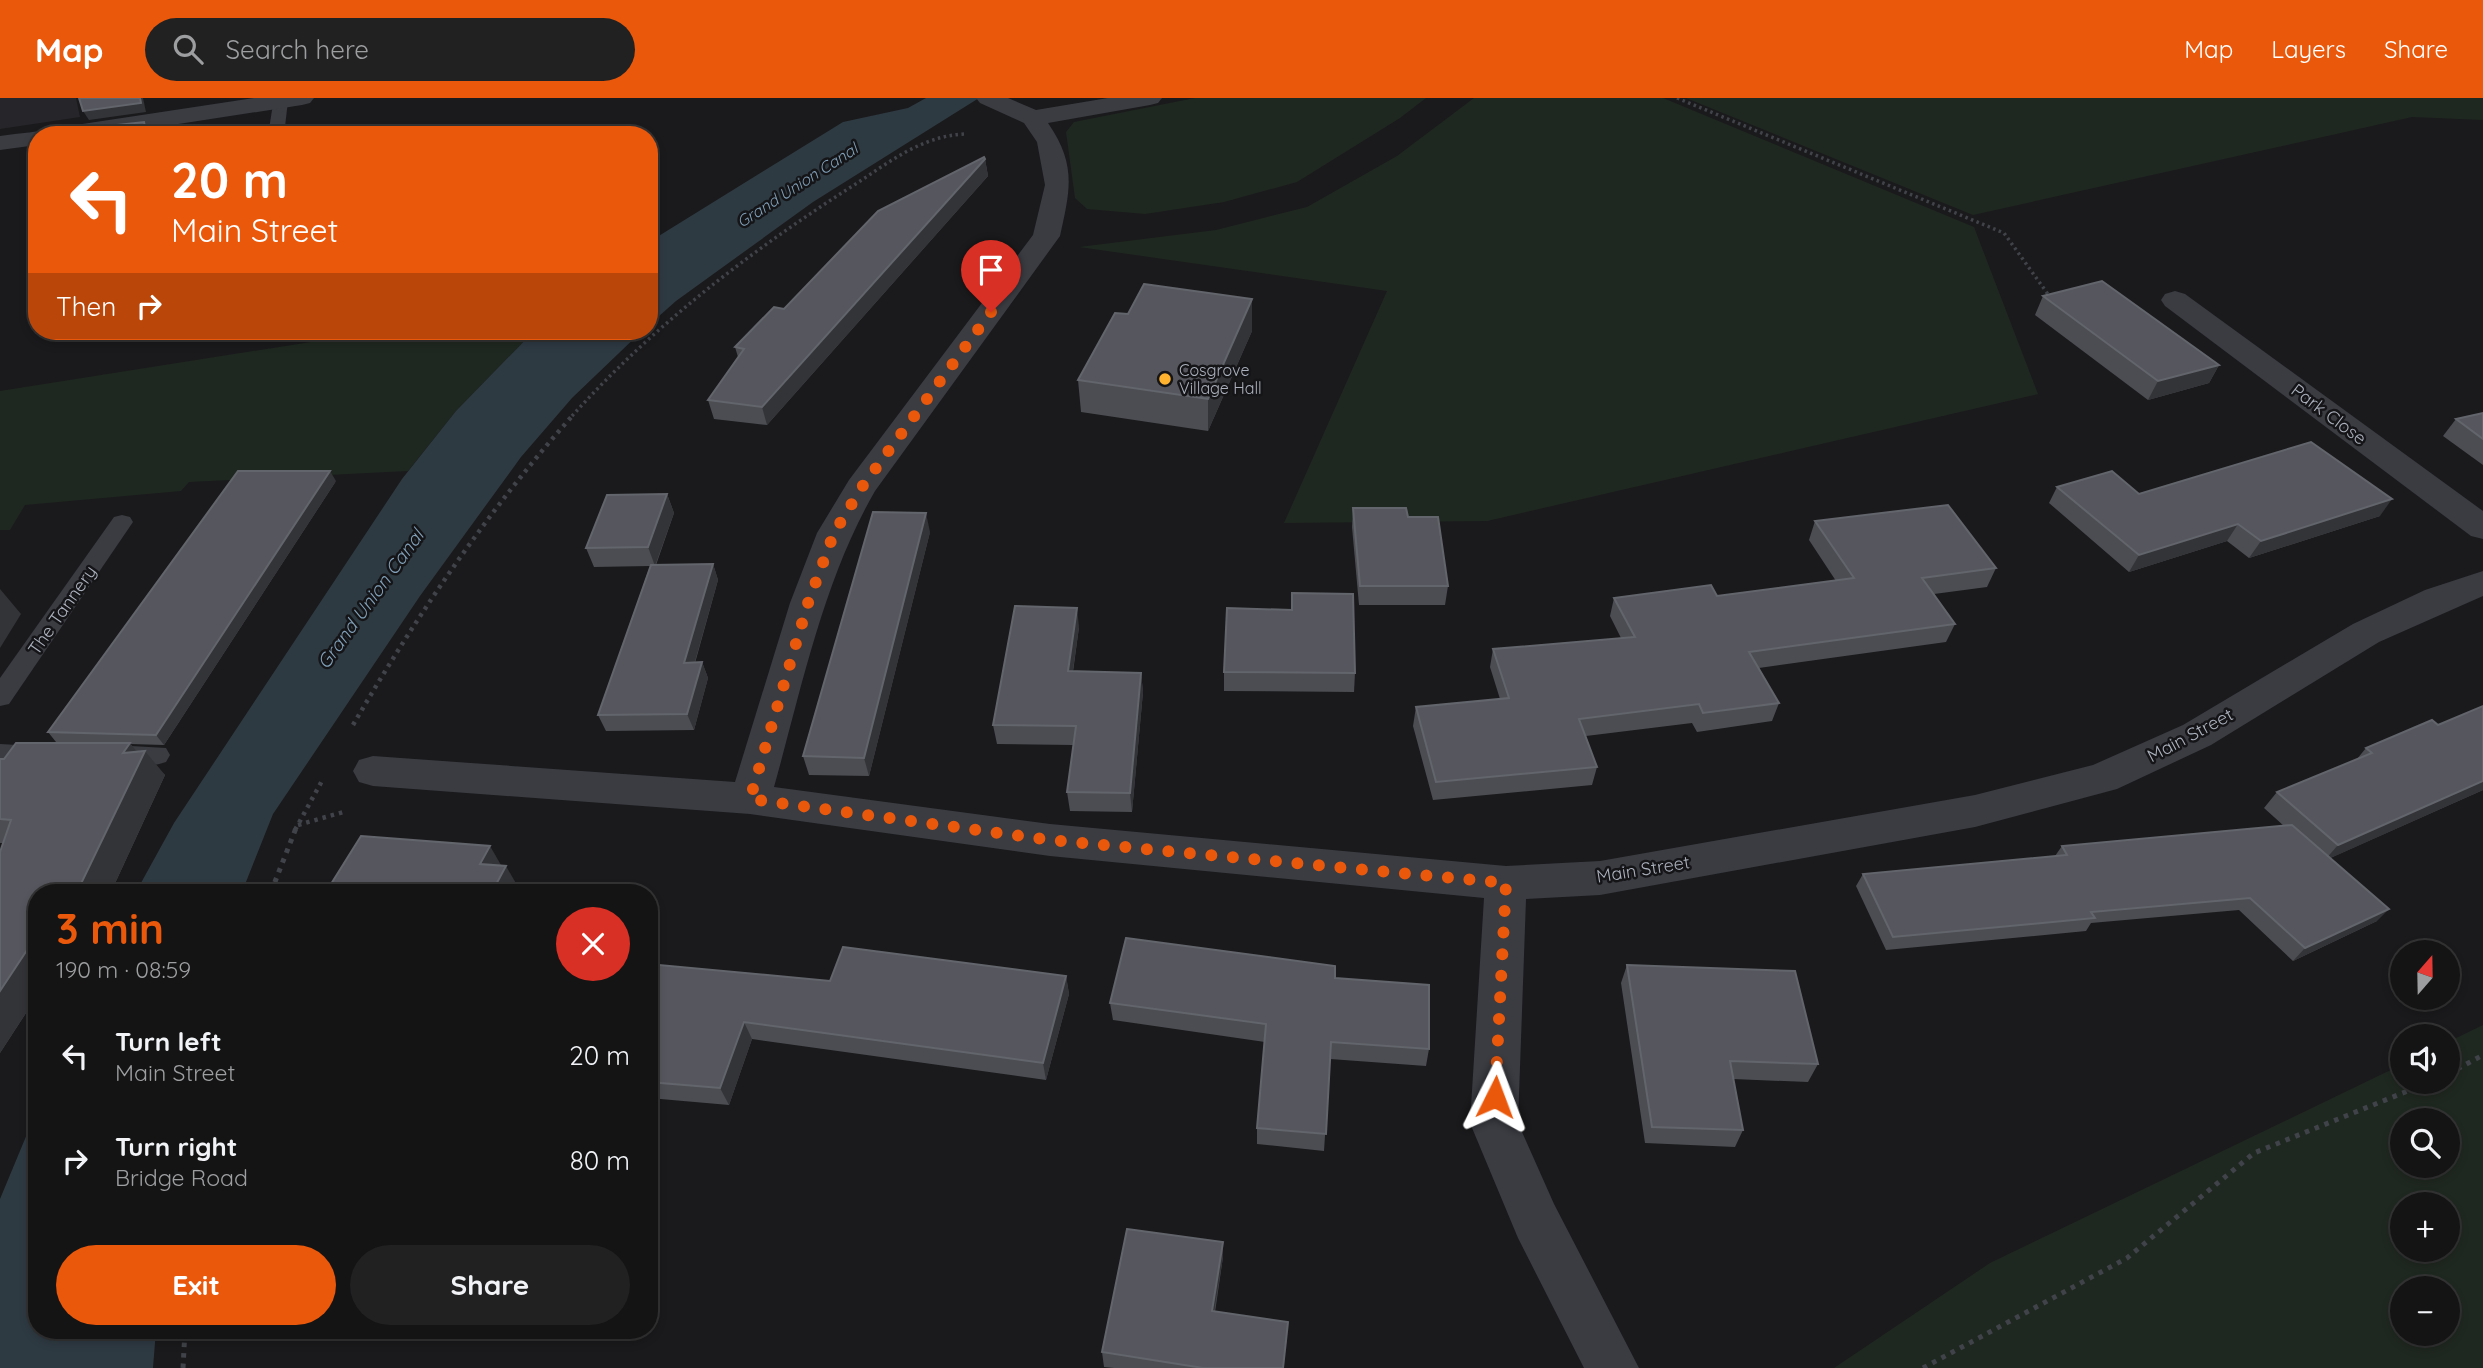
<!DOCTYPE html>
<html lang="en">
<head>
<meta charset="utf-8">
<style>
	body { margin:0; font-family:Quicksand,sans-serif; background:#212122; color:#f1f3f6; height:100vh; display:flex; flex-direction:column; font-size:26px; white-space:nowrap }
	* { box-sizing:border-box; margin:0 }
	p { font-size:23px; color:#9d9ea0 }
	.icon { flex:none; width:38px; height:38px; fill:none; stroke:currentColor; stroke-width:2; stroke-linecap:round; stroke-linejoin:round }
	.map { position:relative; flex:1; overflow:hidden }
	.drawer { position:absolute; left:28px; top:786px; width:630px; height:455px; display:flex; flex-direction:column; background:#141415; border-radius:28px; box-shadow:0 4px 10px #0003,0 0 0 2px #333334 }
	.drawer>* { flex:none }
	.hud { position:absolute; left:28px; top:28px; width:630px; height:214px; border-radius:28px; box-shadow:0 4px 10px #0003,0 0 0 2px #333334; background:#ea580c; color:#fff; overflow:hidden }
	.needle { width:46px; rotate:20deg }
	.fabs { position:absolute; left:2390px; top:842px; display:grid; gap:14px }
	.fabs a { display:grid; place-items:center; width:70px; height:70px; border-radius:50%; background:#141415; box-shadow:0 4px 10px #0003,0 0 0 2px #333334; font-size:35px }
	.pin { position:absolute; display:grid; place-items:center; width:60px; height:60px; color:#fff; margin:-72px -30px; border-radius:50% 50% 50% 0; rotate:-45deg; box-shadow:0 0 7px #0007 }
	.pin .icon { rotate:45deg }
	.me { position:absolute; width:77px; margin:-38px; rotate:3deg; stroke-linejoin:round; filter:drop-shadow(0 0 5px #0008) }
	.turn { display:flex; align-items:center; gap:24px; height:147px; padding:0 28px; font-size:32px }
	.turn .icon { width:91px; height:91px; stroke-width:2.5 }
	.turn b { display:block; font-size:49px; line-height:60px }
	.then { display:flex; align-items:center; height:66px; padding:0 28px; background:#0003; gap:14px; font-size:26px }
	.round { display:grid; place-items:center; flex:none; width:74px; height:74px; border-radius:37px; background:#212122 }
	.headline { display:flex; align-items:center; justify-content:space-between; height:119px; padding:0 28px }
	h1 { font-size:42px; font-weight:700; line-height:52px; color:#ea580c }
	.primary-button { display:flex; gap:14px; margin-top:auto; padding:14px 28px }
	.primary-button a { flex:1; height:80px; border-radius:42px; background:#ea580c; color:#fff; font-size:28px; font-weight:700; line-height:80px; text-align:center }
	.primary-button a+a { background:#212122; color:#f1f3f6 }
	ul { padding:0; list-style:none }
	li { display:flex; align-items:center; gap:21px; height:105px; padding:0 28px }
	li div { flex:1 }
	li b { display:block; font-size:26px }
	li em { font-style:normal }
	header { display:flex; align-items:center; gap:42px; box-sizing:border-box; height:98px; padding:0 35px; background:#ea580c; color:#fff }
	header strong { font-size:33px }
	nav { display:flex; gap:38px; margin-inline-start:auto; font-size:24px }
	.search { width:490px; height:63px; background:#212122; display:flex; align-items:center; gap:18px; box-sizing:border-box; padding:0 24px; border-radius:38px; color:#9d9ea0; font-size:26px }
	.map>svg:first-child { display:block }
	.built { fill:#26262a }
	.green { fill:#1f2820; fill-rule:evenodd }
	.water { fill:#2e3a42 }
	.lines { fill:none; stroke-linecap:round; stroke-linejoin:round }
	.path-far2 { stroke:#404349; stroke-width:3.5; stroke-dasharray:2.5 3.5; stroke-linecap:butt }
	.path-far1 { stroke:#404349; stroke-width:4.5; stroke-dasharray:3.5 5; stroke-linecap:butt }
	.path { stroke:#404349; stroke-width:5; stroke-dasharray:4.5 6; stroke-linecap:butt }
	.service { fill:#3a3c42; fill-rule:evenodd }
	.minor { fill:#3a3c42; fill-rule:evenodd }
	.wall { fill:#4b4d52 }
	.shaded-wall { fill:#333438 }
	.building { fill:#56575e; stroke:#63656c; stroke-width:2 }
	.route { stroke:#ea580c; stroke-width:12; stroke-dasharray:0 21.6 }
	.poi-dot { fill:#ffb32f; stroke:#151518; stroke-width:2.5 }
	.labels { text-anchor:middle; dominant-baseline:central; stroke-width:5; stroke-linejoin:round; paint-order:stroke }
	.far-water-label { font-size:16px; font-style:italic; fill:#81a1ba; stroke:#151518 }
	.far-poi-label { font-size:16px; fill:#abb1bd; stroke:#151518; text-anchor:start }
	.street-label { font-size:18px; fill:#abb1bd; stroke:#151518 }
	.water-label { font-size:19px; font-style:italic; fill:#81a1ba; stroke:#151518 }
</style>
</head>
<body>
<header>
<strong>Map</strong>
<div class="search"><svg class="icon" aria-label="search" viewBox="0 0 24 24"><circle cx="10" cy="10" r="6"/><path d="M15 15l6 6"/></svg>Search here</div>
<nav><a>Map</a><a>Layers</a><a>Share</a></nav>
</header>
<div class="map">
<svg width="2483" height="1270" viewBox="0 0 2483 1270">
	<rect width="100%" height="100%" fill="#1a1a1c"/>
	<path class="built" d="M0 0H76L80 19 0 31Z"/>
	<g class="green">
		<path d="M1195 0H1426L1400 20 1297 84 1224 104 1145 116 1087 111 1075 100 1066 34 1074 24Z"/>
		<path d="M1474 0H1663L1974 129 2038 296 1487 423 1284 425 1387 193 1079 149 1216 132 1307 109 1397 58Z"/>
		<path d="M1686 0H2483V22L2412 19 1973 117Z"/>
		<path d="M380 233H534L456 313 408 373 189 384 181 393 25 407 10 432H0V293Z"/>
		<path d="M2483 927V1270H1834L1990 1165 2403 966V984H2448V944ZM2448 1022V1068H2403V1022ZM2448 1106V1152H2403V1106ZM2448 1190V1236H2403V1190Z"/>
	</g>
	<g class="water">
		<path d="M926 0H979L813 104 676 203 649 227V144L843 24 908 10Z"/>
		<path d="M534 233H642L572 300 521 359 420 498 273 716 242 794H136L174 725 402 381 456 313Z"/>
		<path d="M37 1012V1232H156L153 1270H0V1101Z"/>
	</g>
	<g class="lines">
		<g class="path-far2">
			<path d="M1677 0 2004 135 2050 199"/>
			<path d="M572 318C653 228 749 154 851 89 887 66 920 38 965 36"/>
		</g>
		<g class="path-far1">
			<path d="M353 627C417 517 489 411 574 316"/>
			<path d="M298 727 347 713"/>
			<path d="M295 732 323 681"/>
		</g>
		<g class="path">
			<path d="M271 794 296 730"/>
			<path d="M2448 976 2483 957"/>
			<path d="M183 1270 185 1232"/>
			<path d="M1923 1270 2127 1160 2254 1055 2430 984"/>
		</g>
		<g class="service">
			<path d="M274 0H286L288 3 284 37H268Z"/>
			<path d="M122 417 130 419 133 424 9 606 0 608V580L114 419Z"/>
			<path d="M0 646 53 649 57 656 53 663 0 666Z"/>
			<path d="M114 647 166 650 170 657 166 664C149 670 122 670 105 664L101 657 105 650Z"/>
		</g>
		<g class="minor">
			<path d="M254 0H314L310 5 302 7 107 37H37V47L0 52V38C20 35 39 34 56 30Z"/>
			<path d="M976 0H1008L1036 12 1108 0H1162L1158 5 1150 7 1048 25C1077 67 1070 92 1060 138L875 393C823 483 802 589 774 689L1050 726 1506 768 1600 763 1975 697 2093 667 2183 627 2353 526 2425 492 2483 473V498L2379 544 2211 647 2117 691 1975 729 1600 797 1526 801 1518 1025 1554 1106 1639 1270H1584L1518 1140 1470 1025 1484 800 1050 758 750 716 373 688 359 684 353 673 359 662 373 658 735 684 790 505 817 435 849 382 1033 137 1045 87 1037 44 1024 25 980 5Z"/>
			<path d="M2175 193 2185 196 2483 413V441L2471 438 2165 208 2161 202 2165 196Z"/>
		</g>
	</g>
	<g class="wall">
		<path d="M985 61 988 78 767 327 714 321 708 302 738 259 735 249 784 211Z"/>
		<path d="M2043 198 2219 267 2209 285 2148 302 2035 217Z"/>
		<path d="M1252 201V233L1208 333 1081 314 1078 282 1128 216Z"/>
		<path d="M2483 315V367L2443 338 2456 321Z"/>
		<path d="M336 383 164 647 130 646 137 654 165 677 111 794H37V898L0 955 3 745H0V661L116 645 56 644 48 634Z"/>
		<path d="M2057 389 2139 396 2380 418 2249 460 2227 443 2129 474 2049 405Z"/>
		<path d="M667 396 674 415 656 467 713 466 718 482 695 565 702 564 708 580 694 632 606 633 598 617 650 468 594 469 586 450Z"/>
		<path d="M1353 410 1408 419 1448 488 1445 507H1359L1352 429Z"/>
		<path d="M1815 423 1996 470 1987 489 1934 496 1955 526 1946 544 1759 570 1779 605 1772 623 1697 634 1692 625 1586 638 1597 669 1592 687 1433 702 1413 628 1416 609 1500 601 1490 569 1493 551 1621 540 1610 518 1614 500 1717 498 1836 483 1809 442Z"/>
		<path d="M930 434 869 678 809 677 803 658Z"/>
		<path d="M1079 529 1073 574 1141 575 1143 594 1132 714 1070 713 1067 694 1073 647 997 646 993 627Z"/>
		<path d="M1224 574 1355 575 1354 594 1224 593Z"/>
		<path d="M2483 608V692L2330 760 2377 823 2293 863 2239 812 2091 825 2086 833 1886 852 1856 788 1863 776 2055 758 2062 748 2284 728 2264 710 2277 694 2357 661 2366 650 2438 627Z"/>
		<path d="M649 866 830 883 1066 878 1069 896 1046 982 752 941 729 1007 649 1000Z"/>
		<path d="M1627 867 1818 966 1808 984 1733 981 1743 1032 1735 1049 1645 1045 1621 885Z"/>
		<path d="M1335 880 1429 951 1426 968 1330 961 1324 1053 1257 1046V1030L1265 944 1113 922 1110 905Z"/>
		<path d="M1223 1144V1159L1215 1214 1287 1239 1283 1270H1114L1104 1269 1102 1254Z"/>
	</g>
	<g class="shaded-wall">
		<path d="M140 0H143L146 14 89 22 83 13Z"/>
		<path d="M144 24 149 33 150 37H147Z"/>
		<path d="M985 61 988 78 767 327 762 309Z"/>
		<path d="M1252 201V233L1208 333V301Z"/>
		<path d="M2219 267 2209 285 2148 302 2158 283Z"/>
		<path d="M330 373 336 383 164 647 156 637Z"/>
		<path d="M667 396 674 415 655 468 648 449Z"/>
		<path d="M2392 401 2380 418 2249 460 2261 443Z"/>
		<path d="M926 415 930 434 869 678 864 660Z"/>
		<path d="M2238 426 2227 443 2129 474 2139 457Z"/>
		<path d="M713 466 718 482 690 581 684 565Z"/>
		<path d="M0 491 21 516 0 550Z"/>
		<path d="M1077 510 1079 529 1070 593 1068 573Z"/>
		<path d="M702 564 708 580 694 632 687 616Z"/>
		<path d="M1141 575 1143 594 1132 714 1130 695Z"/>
		<path d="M130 645 142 660 145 653 165 677 111 794H77L123 655Z"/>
		<path d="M2483 683V692L2324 763 2338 747Z"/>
		<path d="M490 748 501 767 491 785 480 766Z"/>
		<path d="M506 768 517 787 513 794H492Z"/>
		<path d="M2389 811 2377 823 2293 863 2305 850Z"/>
		<path d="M649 825 652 831 649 838Z"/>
		<path d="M37 837V898L0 955V893Z"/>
		<path d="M1066 878 1069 896 1046 982 1043 965Z"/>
		<path d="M744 924 752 941 729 1007 720 990Z"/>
		<path d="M1223 1144V1159L1212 1228V1213Z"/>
	</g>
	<g class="building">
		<path d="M79 0H140L141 5 83 13Z"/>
		<path d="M144 24 147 37H90L88 30Z"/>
		<path d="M984 59 985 61 762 309 708 302 744 251 735 249 774 209 784 211 878 113Z"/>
		<path d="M2102 183 2219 267 2158 283 2043 198Z"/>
		<path d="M1144 186 1252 201 1208 301 1078 282 1115 215 1128 216Z"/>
		<path d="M2483 315V341L2456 321Z"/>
		<path d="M2311 344 2392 401 2261 443 2238 426 2139 457 2057 389 2112 373 2139 396Z"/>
		<path d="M238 373H330L156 637 48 634Z"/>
		<path d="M667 396 648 449 586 450 607 397Z"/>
		<path d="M1948 407 1996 470 1922 480 1955 526 1749 554 1779 605 1703 615 1699 606 1579 621 1597 669 1436 684 1416 609 1509 600 1493 551 1635 539 1614 500 1711 487 1717 498 1854 480 1815 423Z"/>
		<path d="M1353 410H1406L1408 419H1438L1448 488H1360Z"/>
		<path d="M873 414 926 415 864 660 803 658Z"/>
		<path d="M713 466 684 565 702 564 687 616 598 617 651 467Z"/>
		<path d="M1292 495 1353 496 1355 575 1224 574 1227 510 1292 512Z"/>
		<path d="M1015 508 1077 510 1068 573 1141 575 1130 695 1067 694 1076 628 993 627Z"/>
		<path d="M2483 608V683L2338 747 2277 694 2372 655 2366 650 2432 622 2438 627Z"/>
		<path d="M16 645H130L123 655 145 653 77 794H37V837L0 893V754L11 722 0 721V661H4Z"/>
		<path d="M2292 727 2389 811 2305 850 2250 800 2091 814 2095 820 1893 839 1863 776 2067 757 2062 748Z"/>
		<path d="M361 738 490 748 480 766 506 768 492 794H326Z"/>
		<path d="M1126 840 1335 868V880L1429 887V951L1331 944 1326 1036 1257 1030 1266 926 1110 905Z"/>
		<path d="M843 849 1066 878 1043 965 744 924 720 990 649 984V866L830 883Z"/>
		<path d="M1627 867 1795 873 1818 966 1730 963 1743 1032 1652 1029Z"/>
		<path d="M1127 1131 1223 1144 1212 1213 1288 1224 1283 1270H1203L1102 1254Z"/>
	</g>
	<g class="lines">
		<path class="route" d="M991 214 862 389 834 435 808 505 750 701 1050 742 1506 785 1495 999"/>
	</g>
	<circle class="poi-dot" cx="1165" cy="281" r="7"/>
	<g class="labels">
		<g class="far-water-label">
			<text transform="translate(797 87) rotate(-33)">Grand Union Canal</text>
		</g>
		<g class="far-poi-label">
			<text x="1179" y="272">Cosgrove<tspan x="1179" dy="18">Village Hall</tspan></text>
		</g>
		<g class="street-label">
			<text transform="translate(2329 316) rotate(37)">Park Close</text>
			<text transform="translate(62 512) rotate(-55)">The Tannery</text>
			<text transform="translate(2190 637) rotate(-28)">Main Street</text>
			<text transform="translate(1643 771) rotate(-9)">Main Street</text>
		</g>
		<g class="water-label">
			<text transform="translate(370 501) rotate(-54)">Grand Union Canal</text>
		</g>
	</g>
</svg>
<div class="fabs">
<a><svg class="needle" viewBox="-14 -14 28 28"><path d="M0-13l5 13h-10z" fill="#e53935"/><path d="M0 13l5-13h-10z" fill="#9d9ea0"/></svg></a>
<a><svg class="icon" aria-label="sound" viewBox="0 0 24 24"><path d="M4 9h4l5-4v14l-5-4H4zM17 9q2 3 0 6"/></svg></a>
<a><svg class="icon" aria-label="search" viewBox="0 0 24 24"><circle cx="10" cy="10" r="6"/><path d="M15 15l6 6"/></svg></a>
<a>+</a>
<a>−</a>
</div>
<div class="pin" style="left:991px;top:214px;background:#d93025"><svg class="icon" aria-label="arrive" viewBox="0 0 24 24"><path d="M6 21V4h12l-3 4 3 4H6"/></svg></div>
<svg class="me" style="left:1495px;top:999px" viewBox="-20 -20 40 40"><path d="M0-17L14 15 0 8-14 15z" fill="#ea580c" stroke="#fff" stroke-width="4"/></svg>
<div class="hud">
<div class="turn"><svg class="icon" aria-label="left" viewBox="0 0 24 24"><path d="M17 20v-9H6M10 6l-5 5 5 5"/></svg><div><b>20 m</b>Main Street</div></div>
<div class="then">Then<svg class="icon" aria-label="right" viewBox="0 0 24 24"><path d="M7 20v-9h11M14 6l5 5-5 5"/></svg></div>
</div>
<section class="drawer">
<div class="headline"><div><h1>3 min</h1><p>190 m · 08:59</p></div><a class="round" style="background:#d93025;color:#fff"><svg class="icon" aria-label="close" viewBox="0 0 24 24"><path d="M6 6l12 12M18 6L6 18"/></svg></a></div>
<ul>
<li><svg class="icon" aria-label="left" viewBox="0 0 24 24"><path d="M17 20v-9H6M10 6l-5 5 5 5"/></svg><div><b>Turn left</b><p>Main Street</p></div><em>20 m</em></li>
<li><svg class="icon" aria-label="right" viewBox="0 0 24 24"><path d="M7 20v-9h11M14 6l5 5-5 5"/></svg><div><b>Turn right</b><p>Bridge Road</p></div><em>80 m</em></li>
</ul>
<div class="primary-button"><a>Exit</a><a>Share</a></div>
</section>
</div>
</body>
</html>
